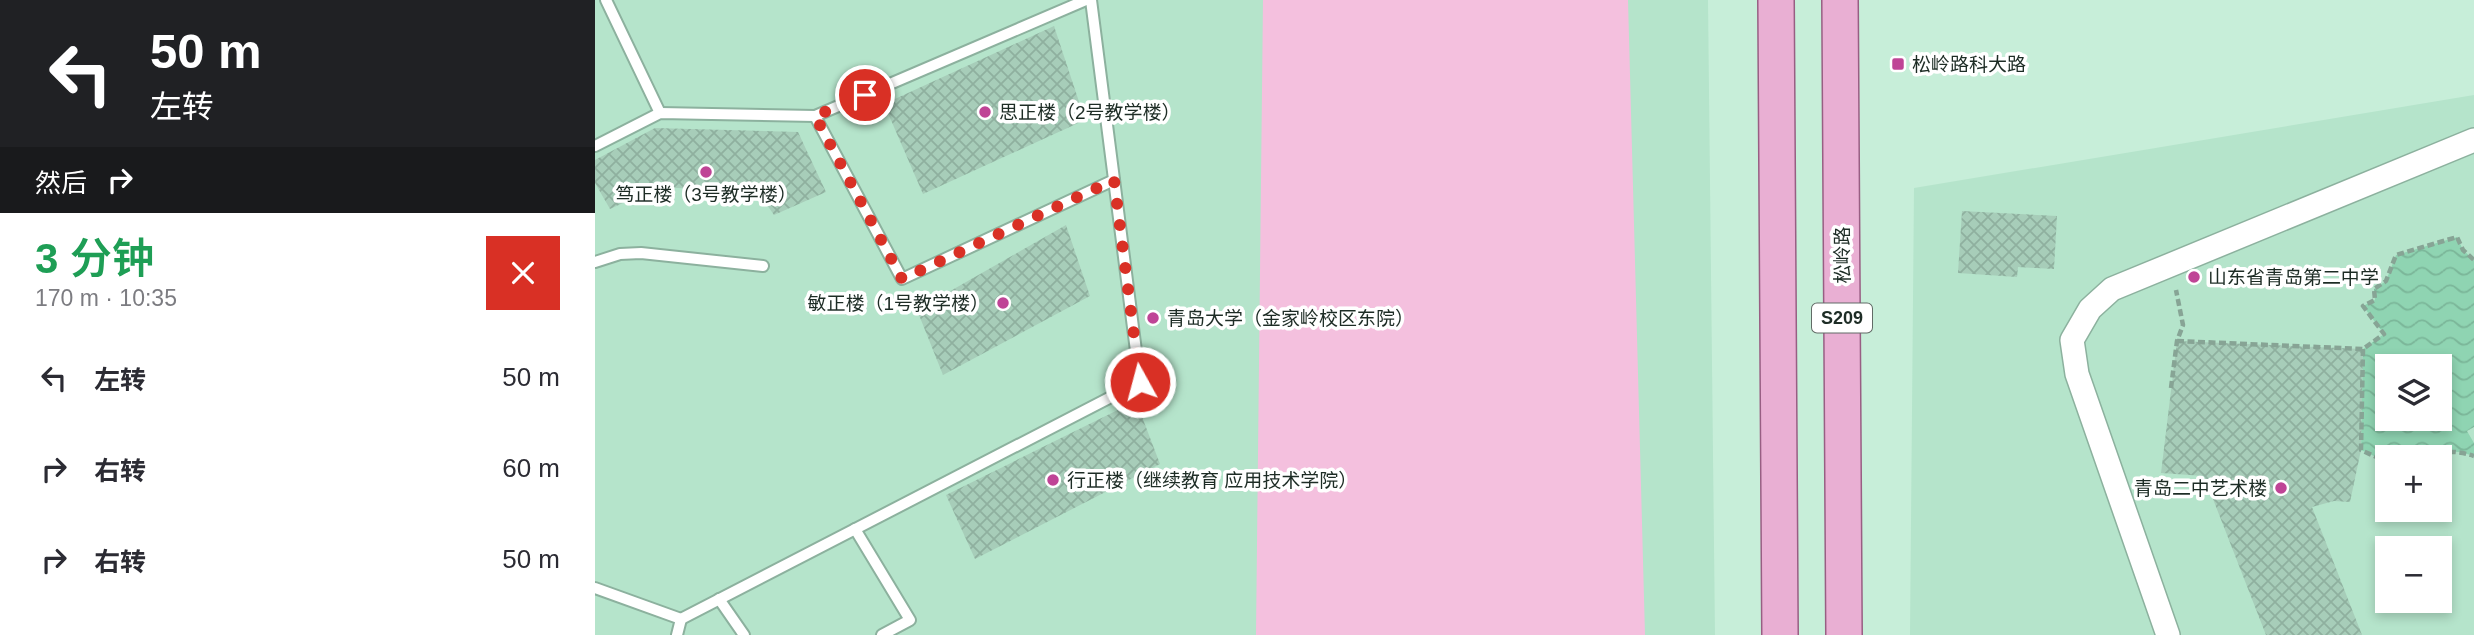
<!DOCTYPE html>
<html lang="zh">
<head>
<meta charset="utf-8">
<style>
	body { margin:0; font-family:Helvetica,"Noto Sans SC",sans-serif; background:#f2f2f3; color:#2b2b33; height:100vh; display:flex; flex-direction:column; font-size:26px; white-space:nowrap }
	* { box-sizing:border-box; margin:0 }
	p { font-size:23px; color:#7c7c81 }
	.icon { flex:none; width:38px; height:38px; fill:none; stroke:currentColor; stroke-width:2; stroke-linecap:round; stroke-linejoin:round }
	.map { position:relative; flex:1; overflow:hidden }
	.sheet { display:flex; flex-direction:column; background:#fff; width:595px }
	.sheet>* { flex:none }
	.banner { background:#202124; color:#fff; overflow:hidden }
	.controls { position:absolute; left:1780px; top:354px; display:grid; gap:14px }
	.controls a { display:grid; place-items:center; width:77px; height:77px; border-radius:0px; background:#fff; box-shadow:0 4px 10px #0003; font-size:35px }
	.pin { position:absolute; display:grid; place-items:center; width:60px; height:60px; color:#fff; margin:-30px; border:4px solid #fff; border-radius:50%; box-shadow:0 2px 7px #0007 }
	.me { position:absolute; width:77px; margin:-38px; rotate:353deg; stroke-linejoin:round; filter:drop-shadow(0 0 5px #0008) }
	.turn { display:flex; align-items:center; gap:24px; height:147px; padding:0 35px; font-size:32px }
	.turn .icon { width:91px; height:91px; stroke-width:2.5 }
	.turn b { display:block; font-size:49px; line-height:60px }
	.then { display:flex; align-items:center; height:66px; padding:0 35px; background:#0003; gap:14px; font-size:26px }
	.round { display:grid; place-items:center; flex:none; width:74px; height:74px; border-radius:0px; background:#f2f2f3 }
	.summary { display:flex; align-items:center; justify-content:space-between; height:119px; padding:0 35px }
	h1 { font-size:42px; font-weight:600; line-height:52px; color:#1e9e55 }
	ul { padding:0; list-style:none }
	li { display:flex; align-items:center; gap:21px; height:91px; padding:0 35px }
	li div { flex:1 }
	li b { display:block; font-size:26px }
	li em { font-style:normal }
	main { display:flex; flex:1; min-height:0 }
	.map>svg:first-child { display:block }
	.built { fill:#b5e4cb; fill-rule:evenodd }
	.pitch { fill:#f4c0de }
	.water { fill:url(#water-waves); fill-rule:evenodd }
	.building { fill:url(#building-cross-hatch) }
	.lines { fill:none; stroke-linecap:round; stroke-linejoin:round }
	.service-casing { stroke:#8cb19e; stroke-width:14 }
	.minor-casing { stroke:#8cb19e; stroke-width:26 }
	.primary-casing { stroke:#985e83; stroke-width:38 }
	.path { stroke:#87a495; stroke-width:4.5; stroke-dasharray:7 3.5; stroke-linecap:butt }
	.service { stroke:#fff; stroke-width:10 }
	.minor { stroke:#fff; stroke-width:23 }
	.primary { stroke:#e9afd3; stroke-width:35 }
	.route { stroke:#d93025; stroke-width:12; stroke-dasharray:0 21.6 }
	.poi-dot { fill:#bf4496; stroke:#fff; stroke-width:2.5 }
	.labels { text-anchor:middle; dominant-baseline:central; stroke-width:7; stroke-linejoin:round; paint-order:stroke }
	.shield { fill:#fff; stroke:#616b66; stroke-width:2 }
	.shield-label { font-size:18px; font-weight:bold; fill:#1d2c25 }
	.poi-label { font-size:19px; fill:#1d2c25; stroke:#fff; text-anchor:start }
	.street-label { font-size:19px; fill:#1d2c25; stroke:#fff }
</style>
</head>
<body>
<main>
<section class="sheet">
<div class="banner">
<div class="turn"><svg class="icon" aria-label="left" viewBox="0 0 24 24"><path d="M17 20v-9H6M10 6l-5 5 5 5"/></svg><div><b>50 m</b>左转</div></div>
<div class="then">然后<svg class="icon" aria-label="right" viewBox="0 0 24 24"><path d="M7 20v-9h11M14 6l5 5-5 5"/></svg></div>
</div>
<div class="summary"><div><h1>3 分钟</h1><p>170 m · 10:35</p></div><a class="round" style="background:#d93025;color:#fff"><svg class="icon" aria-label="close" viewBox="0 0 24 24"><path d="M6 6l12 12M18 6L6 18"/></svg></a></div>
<ul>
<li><svg class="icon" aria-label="left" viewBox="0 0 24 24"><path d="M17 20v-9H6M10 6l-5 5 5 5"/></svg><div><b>左转</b></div><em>50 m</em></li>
<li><svg class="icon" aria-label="right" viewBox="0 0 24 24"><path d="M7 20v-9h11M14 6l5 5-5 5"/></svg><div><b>右转</b></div><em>60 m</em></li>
<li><svg class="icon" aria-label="right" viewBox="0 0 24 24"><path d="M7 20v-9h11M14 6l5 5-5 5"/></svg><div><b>右转</b></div><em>50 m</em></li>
</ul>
</section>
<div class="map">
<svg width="1879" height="635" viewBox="0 0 1879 635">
	<defs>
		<pattern id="water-waves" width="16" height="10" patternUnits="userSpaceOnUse" patternTransform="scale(1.75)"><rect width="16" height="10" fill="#8fd4b2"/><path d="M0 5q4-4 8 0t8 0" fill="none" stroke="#7bb699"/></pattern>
		<pattern id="building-cross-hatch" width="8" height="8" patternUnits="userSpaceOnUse" patternTransform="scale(1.75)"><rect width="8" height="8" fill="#a7cdb9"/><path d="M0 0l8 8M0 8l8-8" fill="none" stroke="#8fb09f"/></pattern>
	</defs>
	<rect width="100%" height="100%" fill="#c7eed9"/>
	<g class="built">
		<path d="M0 0H1113L1120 635H0Z"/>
		<path d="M1879 95V635H1315L1319 188ZM1792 366H1844V418H1792ZM1792 457H1844V509H1792ZM1792 548H1844V600H1792Z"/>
	</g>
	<path class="pitch" d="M668 0H1033L1050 635H661Z"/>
	<path class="water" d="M1862 237 1868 250 1879 260V427L1872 431 1879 443V456L1865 452 1837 451 1823 457H1792V462L1766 450 1768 349 1789 334 1768 306 1780 300 1779 289 1791 281 1801 255ZM1792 366H1844V418H1792Z"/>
	<g class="building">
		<path d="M459 26 490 120 328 194 289 104Z"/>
		<path d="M60 128 203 132 231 192 179 215 163 192 63 187 15 209 0 183V160Z"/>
		<path d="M1367 211 1462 216 1459 269 1423 267 1422 277 1363 273Z"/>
		<path d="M471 225 495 296 348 375 322 310Z"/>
		<path d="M1582 341 1768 349 1766 450 1755 502 1739 501 1717 507 1767 635H1671L1609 476 1566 473Z"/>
		<path d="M541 401 565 464 380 559 351 495Z"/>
	</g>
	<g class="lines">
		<g class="service-casing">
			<g id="service">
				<path d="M11 0 65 113"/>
				<path d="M220 116 307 279 519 180"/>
				<path d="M0 146 65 113 220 116 491 0"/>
				<path d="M0 262 25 254 46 253 168 266"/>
				<path d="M260 529 315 620 287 635"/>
				<path d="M0 588 86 619 82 635"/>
				<path d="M124 599 149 635"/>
				<path d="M86 619 545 382 496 0"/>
			</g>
		</g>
		<g class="minor-casing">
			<path id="minor" d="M1573 635 1482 374 1477 340 1495 309 1517 289 1879 140"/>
		</g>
		<g class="primary-casing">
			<g id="primary">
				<path d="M1181 0 1185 635"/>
				<path d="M1245 0 1249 635"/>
			</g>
		</g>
		<g class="path">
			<path d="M1582 341 1768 349 1789 334 1768 306 1780 300 1779 289 1791 281 1801 255 1862 237 1868 250 1879 260"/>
			<path d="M1768 349 1766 450 1792 462"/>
			<path d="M1576 388 1582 341 1588 325 1581 290"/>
			<path d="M1823 457C1842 450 1860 450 1879 456"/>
		</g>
		<use href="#service" class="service"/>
		<use href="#minor" class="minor"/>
		<use href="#primary" class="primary"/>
	</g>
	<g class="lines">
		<path class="route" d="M270 95 220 116 307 279 519 180 545 382"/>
	</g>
	<g class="poi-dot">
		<rect x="1296" y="57" width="14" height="14" rx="3.5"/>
		<circle cx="390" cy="112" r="7"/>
		<circle cx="111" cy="172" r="7"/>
		<circle cx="1599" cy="277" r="7"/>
		<circle cx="408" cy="303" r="7"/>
		<circle cx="558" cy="318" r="7"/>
		<circle cx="458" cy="480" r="7"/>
		<circle cx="1686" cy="488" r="7"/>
	</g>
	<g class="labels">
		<rect class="shield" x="1217" y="303.5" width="60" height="29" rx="5"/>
		<g class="shield-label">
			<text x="1247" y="318">S209</text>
		</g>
		<g class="poi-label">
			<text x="1317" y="64">松岭路科大路</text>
			<text x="404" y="112">思正楼（2号教学楼）</text>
			<text x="111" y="194" text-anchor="middle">笃正楼（3号教学楼）</text>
			<text x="1613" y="277">山东省青岛第二中学</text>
			<text x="394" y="303" text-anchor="end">敏正楼（1号教学楼）</text>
			<text x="572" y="318">青岛大学（金家岭校区东院）</text>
			<text x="472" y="480">行正楼（继续教育 应用技术学院）</text>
			<text x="1672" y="488" text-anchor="end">青岛二中艺术楼</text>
		</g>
		<g class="street-label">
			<text transform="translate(1247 255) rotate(-90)">松岭路</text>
		</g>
	</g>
</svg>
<div class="controls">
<a><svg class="icon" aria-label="layers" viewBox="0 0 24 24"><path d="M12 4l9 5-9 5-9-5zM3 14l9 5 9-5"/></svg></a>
<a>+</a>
<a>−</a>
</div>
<div class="pin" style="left:270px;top:95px;background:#d93025"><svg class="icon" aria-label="arrive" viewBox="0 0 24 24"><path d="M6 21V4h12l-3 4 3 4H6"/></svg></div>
<svg class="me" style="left:545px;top:382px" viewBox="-20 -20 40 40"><circle r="17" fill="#d93025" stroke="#fff" stroke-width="3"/><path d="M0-11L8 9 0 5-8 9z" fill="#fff"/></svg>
</div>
</main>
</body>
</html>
